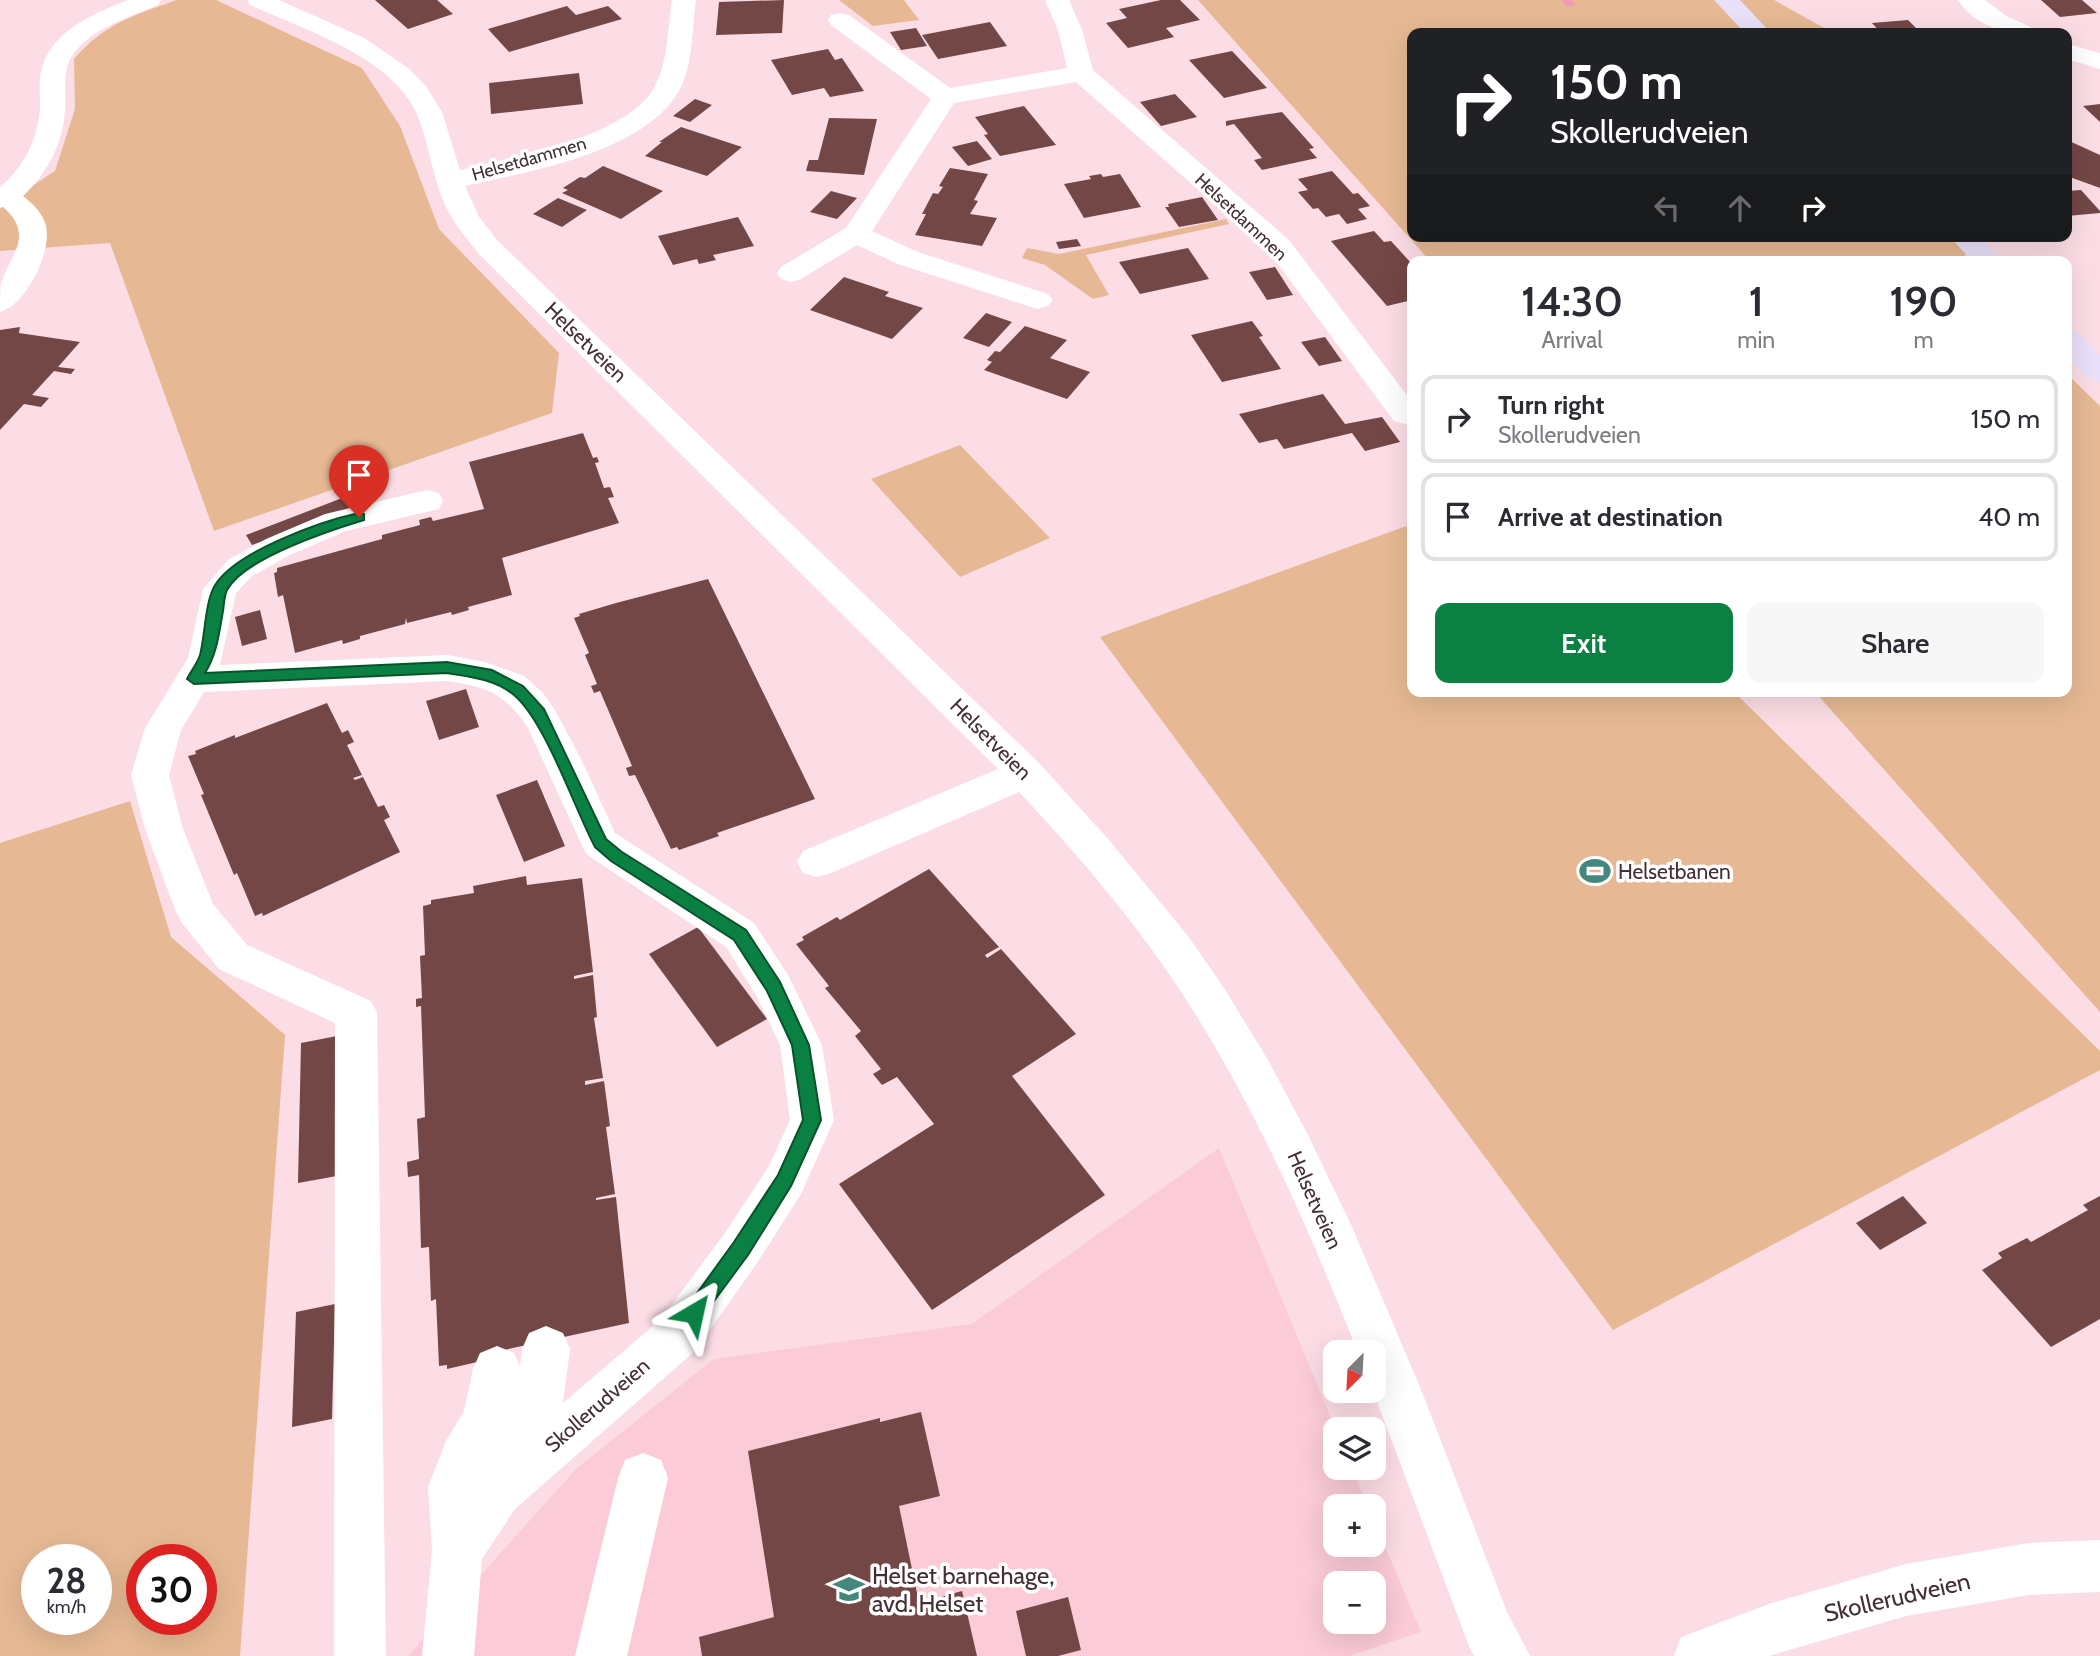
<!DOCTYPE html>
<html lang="en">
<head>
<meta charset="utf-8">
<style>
	body { margin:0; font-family:Cabin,sans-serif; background:#f7f7f7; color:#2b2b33; height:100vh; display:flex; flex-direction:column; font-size:26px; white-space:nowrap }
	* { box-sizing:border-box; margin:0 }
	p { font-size:23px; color:#7c7c81 }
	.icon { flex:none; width:38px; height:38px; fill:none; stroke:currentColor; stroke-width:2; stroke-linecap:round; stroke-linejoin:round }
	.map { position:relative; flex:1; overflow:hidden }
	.sheet { position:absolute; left:1407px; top:256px; width:665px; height:441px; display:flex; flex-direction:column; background:#fff; border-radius:14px; box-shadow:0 7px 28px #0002 }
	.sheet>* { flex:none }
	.guide { position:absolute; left:1407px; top:28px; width:665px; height:214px; border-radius:14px; box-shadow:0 7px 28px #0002; background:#202124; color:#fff; overflow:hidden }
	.needle { width:46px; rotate:204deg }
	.tools { position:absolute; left:1323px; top:1340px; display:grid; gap:14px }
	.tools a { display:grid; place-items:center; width:63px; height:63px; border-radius:14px; background:#fff; box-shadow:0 7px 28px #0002; font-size:35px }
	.speed { position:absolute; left:21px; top:1544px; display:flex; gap:14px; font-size:35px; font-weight:700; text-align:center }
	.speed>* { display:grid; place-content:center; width:91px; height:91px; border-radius:50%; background:#fff; box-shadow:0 7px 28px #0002; line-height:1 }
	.speed small { font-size:18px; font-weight:400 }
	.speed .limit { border:10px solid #d22; background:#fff; color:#111 }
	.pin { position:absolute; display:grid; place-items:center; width:60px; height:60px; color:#fff; margin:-72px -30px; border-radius:50% 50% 50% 0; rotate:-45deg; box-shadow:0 0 7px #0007 }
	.pin .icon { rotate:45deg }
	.me { position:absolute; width:77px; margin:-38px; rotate:36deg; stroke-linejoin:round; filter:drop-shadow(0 0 5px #0008) }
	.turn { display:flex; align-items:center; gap:24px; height:147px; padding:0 28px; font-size:32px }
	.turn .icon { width:91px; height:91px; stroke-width:2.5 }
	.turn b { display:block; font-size:49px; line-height:60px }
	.lanes { display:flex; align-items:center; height:66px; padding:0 28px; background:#0003; justify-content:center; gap:35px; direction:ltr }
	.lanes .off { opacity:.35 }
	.eta { display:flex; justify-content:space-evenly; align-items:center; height:119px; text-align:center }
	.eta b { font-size:42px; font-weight:600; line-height:49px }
	.cta { display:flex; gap:14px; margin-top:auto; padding:14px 28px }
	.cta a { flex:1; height:80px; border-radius:14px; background:#0b8043; color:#fff; font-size:28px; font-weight:600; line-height:80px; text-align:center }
	.cta a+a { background:#f7f7f7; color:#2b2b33 }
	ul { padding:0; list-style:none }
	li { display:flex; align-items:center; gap:21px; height:88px; margin:0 14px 10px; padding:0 14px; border:4px solid #e1e1e2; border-radius:14px }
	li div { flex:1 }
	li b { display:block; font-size:26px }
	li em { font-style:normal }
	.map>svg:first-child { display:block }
	.built { fill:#fbcbd7; fill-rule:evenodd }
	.green { fill:#e6b994; fill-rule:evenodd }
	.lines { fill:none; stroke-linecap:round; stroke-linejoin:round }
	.stream { fill:#ef9bb3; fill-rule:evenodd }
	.building { fill:#734746 }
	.minor { fill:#fff; fill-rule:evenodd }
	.major { fill:#e9e0f9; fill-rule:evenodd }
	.route { fill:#0b8043; stroke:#07532c; stroke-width:2 }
	.labels { text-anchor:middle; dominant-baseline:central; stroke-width:7; stroke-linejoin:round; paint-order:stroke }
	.far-street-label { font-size:18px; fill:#432f34; stroke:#fff }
	.street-label { font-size:21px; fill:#432f34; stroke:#fff }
	.poi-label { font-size:21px; fill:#432f34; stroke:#fff; text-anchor:start }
	.near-poi-label { font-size:24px; fill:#432f34; stroke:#fff; text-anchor:start }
	.near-street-label { font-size:24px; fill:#432f34; stroke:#fff }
</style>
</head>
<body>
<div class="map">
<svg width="2100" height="1656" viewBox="0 0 2100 1656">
	<rect width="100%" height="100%" fill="#fcdde5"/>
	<path class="built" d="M1219 1148 1336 1430 1335 1468H1352L1368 1507H1335V1545H1374V1520L1421 1632 1349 1656H408L576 1469 714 1359 972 1324ZM1335 1584H1374V1622H1335Z"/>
	<g class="green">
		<path d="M177 0H216L362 68 400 126 439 229 559 353 552 413 214 531 110 243 0 251V207L55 171 75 109 74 59C104 24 134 15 177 0Z"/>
		<path d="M839 0H904L919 20 873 26Z"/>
		<path d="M1198 0H1774L1833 33H1412V236H1975L1962 261H1430Z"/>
		<path d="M1226 219 1229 224 1086 255 1109 295 1093 299 1045 265 1022 258 1027 248 1059 254Z"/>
		<path d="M2067 374 2100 406V1012L1814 691H2067Z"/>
		<path d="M960 445 1050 538 960 577 871 479Z"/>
		<path d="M1412 524V691H1733L2100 1051V1070L1613 1330 1100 637Z"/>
		<path d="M130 801 171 937 285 1035 240 1656H0V843ZM96 1559V1619H37V1559ZM201 1559V1619H142V1559Z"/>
	</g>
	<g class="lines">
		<path class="stream" d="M1561 0H1572L1576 5 1567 7Z"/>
	</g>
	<g class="building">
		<path d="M375 0H437L453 14 408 29Z"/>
		<path d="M784 0 782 33 716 35 719 2Z"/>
		<path d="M1161 0H1180L1200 20 1166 28 1174 37 1128 48 1106 23 1127 18 1119 9Z"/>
		<path d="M2041 0H2082L2097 13 2060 17Z"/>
		<path d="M567 6 576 15 608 6 622 19 509 52 488 29Z"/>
		<path d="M1908 20 1921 33H1881L1872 23Z"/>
		<path d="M990 22 1007 46 938 59 922 35Z"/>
		<path d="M916 28 927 46 901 50 890 32Z"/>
		<path d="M828 49 835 60 842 58 864 91 830 97 824 88 792 95 771 60Z"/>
		<path d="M1232 51 1267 88 1224 98 1189 60Z"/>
		<path d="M579 73 583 104 491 114 489 83Z"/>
		<path d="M1175 94 1197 117 1161 126 1140 102Z"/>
		<path d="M695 99 712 105 690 122 673 116Z"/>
		<path d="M2100 104V122L2083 106Z"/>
		<path d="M1024 106 1056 145 1000 156 984 135 988 134 975 117Z"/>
		<path d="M1282 112 1314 148 1309 149 1317 158 1262 170 1254 160 1262 158 1234 124 1226 126V121Z"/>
		<path d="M829 118 877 119 864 175 806 171 809 160H818Z"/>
		<path d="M681 127 742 147 707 176 645 156 662 142H659Z"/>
		<path d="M2067 140 2100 155V188L2067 176Z"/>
		<path d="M977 141 992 159 968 166 952 147Z"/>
		<path d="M603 166 663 191 621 219 562 193 568 190 563 188 580 177 585 178Z"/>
		<path d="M950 168 988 174 974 200 978 201 970 214 997 218 982 246 915 235 926 214H922L933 193 938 194 943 187 939 186Z"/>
		<path d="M1332 171 1353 194 1358 193 1370 206 1358 209 1367 219 1347 224 1339 214 1326 217 1318 208 1313 209 1298 192 1308 190 1298 179Z"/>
		<path d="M1101 174 1103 177 1120 174 1141 207 1084 218 1064 184 1091 179 1089 176Z"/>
		<path d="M2081 190 2100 211V213L2067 216V191Z"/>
		<path d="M831 191 857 198 837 219 810 212Z"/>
		<path d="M1202 197 1218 220 1179 227 1165 207H1169L1168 204Z"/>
		<path d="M558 198 587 210 562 227 533 214Z"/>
		<path d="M738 217 754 246 713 255 716 260 699 264 697 259 673 265 658 236Z"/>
		<path d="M1374 231 1384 242 1391 241 1412 264V300L1387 306 1331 241Z"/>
		<path d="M1077 239 1081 246 1059 249 1056 242Z"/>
		<path d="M1188 248 1209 279 1140 294 1119 262Z"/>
		<path d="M1275 267 1293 295 1267 300 1249 272Z"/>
		<path d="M844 277 889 292 885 296 923 308 892 339 810 310Z"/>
		<path d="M986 313 1012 322 989 347 963 338Z"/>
		<path d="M1252 321 1263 336 1259 337 1281 369 1222 382 1191 335Z"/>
		<path d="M1025 326 1067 340 1050 358 1090 372 1067 399 984 370 992 362 987 360 995 351 1000 352Z"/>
		<path d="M20 327 19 333 80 342 58 367 75 369 71 374 54 371 32 395 49 398 41 407 24 404 0 430V330Z"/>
		<path d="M1325 337 1342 361 1319 366 1301 342Z"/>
		<path d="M1323 394 1345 424 1382 417 1400 442 1365 451 1352 433 1284 449 1277 439 1259 443 1239 414Z"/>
		<path d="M583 433 593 458 597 457 599 462 595 463 604 488 610 487 614 497 608 498 619 523 502 558 512 595 468 607 469 610 452 615 451 612 407 623 406 618 405 624 360 636V639L343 644 342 640 295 653 283 595 278 597 274 573 277 572V568L382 539V535L420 525 419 520 431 517 433 521 484 509 469 462Z"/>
		<path d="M350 495 357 505 323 519 252 545 246 535Z"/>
		<path d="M708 579 815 799 717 833 719 836 679 850 677 847 671 849 635 775 629 776 626 768 632 766 600 691 594 693 591 686 597 684 585 655 589 653 574 618 580 616 579 614 616 603Z"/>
		<path d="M260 610 267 639 242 646 235 617Z"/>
		<path d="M466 689 479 727 439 740 426 701Z"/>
		<path d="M327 703 342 733 348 730 354 742 347 745 362 775 353 778 355 780 363 777 378 807 384 805 390 817 384 820 400 852 263 916 262 913 255 916 237 873 234 875 201 795 204 794 188 756 196 754 195 751 235 735V738Z"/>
		<path d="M537 780 565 846 524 862 496 795Z"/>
		<path d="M929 869 999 947 985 955 987 958 1001 949 1076 1034 1012 1076 1105 1195 932 1310 839 1184 934 1124 897 1077 882 1085 873 1074 881 1069 855 1036 861 1031 825 988 829 986 796 944 804 940 802 937 837 917 840 920Z"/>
		<path d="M526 876 527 885 582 878 593 972 574 976V979L593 975 597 1017 594 1018 603 1078 585 1081V1085L604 1081 610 1126 606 1127 615 1194 596 1198V1200L616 1197 629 1323 499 1351V1357L447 1369V1365L439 1366 436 1299 431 1301 429 1247 421 1248 419 1175 408 1177 407 1162 419 1159 417 1119 425 1117 421 1006 416 1007V999L422 998 420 956 425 955 423 906 431 904V900L474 893 473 886Z"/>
		<path d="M698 927 767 1019 717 1047 649 954Z"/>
		<path d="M337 1036V1176L298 1183 301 1043Z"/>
		<path d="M1903 1196 1927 1223 1880 1250 1856 1223Z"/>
		<path d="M2100 1196V1319L2051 1347 1982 1270 2002 1258 1998 1253 2027 1238 2031 1242 2088 1210 2083 1205Z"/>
		<path d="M335 1304 332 1419 292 1427 296 1312Z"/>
		<path d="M921 1412 940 1496 899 1506 919 1603 962 1591 977 1656H702L699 1637 774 1617 748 1451 880 1418V1422Z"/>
		<path d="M1068 1597 1081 1650 1058 1656H1026L1016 1611Z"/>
	</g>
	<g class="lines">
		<g class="minor">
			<path d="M128 0H161L158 5C129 17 93 28 74 53 61 70 67 91 65 111 63 143 47 174 23 196 33 204 43 213 46 226 52 252 26 305 0 312 0 303 0 291 1 283 11 254 35 235 3 207L0 208V187C24 167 38 139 40 107 40 92 38 78 43 64 57 28 95 13 128 0Z"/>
			<path d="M247 0H279L364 38 408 68 426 86 442 112 460 170C511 159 632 136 656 84 668 59 668 27 672 0H696C692 28 693 65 680 89 645 153 530 171 465 186L479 217 498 241 1039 763 1108 839 1188 936 1224 988 1268 1060 1308 1135 1352 1227 1420 1387 1507 1612 1530 1656H1474L1469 1646 1373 1391 1374 1353H1358C1312 1236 1261 1119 1194 1012 1145 933 1083 860 1019 792L831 873 817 877 803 873 797 862 803 851 998 769 478 253C466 237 453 223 445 205 432 176 429 143 417 114 392 57 303 29 250 5Z"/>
			<path d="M1045 0H1069L1082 30 1093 70 1289 240 1412 402V422L1405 424 1394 421 1269 252 1076 82 954 103 872 231 918 252 1048 294 1053 300 1048 306 1038 309 1028 306 898 264 857 245 801 279 791 282 781 279 777 273 781 267 846 228 931 99 831 25 828 20 831 15 840 13 849 15 950 88 1067 68 1058 30Z"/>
			<path d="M1958 0H1985L2006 16 2033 28 2036 33C2005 34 1977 28 1958 0Z"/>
			<path d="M2067 44 2100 53V69L2067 59Z"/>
			<path d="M427 490 439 493 443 501 439 509 346 531 290 555 252 576 236 593 220 665 447 655 485 662 524 676 543 693 555 710 582 761 615 833 754 923 788 975 822 1045 834 1120 801 1194 757 1263 695 1351 515 1509 482 1559 474 1656H422L432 1551 428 1487 446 1441 464 1411 473 1369 480 1353 497 1346 514 1353 520 1366 522 1349 529 1333 546 1326 563 1333 570 1349 563 1403 661 1319 725 1233 769 1166 790 1120 780 1045 757 997 726 947 586 854 528 728C504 693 488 687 447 681L204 692 181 730 169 775 183 829 213 904 247 945 371 1001 377 1013 386 1656H334L335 1023 219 969 182 923 176 912 145 829 131 775 145 728 188 658 203 589 228 560 266 539 325 514Z"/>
			<path d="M643 1453 661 1460 668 1478 627 1656H575L618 1478 625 1460Z"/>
			<path d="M2100 1540V1592L2029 1595 1906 1616 1769 1656H1674L1681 1637 1769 1604 1906 1564 2029 1543Z"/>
		</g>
		<g class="major">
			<path d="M1714 0H1740L1771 33H1745Z"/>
			<path d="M1949 236H1979L2002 261H1972Z"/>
			<path d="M2067 330 2078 333 2100 355V382L2089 379 2067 356Z"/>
		</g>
	</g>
	<path class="route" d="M359 513 364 514V520C331 530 244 558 227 590 224 596 224 605 223 611 219 633 217 654 205 673L447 662 492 670 523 686 544 709 606 839 622 852 746 930 780 982 809 1045 821 1120 791 1186 748 1255 700 1320 694 1322 687 1320 684 1313 687 1307 734 1242 778 1175 803 1120 792 1045 767 991 734 940 611 861 595 847C574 807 545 721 514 695 495 679 470 677 447 673L194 684 187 679C191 671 197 664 200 655 205 636 205 604 214 587 233 552 322 521 359 513Z"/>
	<defs>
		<g id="stadium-bare" transform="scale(2.415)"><path d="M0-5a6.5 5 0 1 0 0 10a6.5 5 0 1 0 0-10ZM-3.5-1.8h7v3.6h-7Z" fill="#44887d" stroke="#fff" stroke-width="2.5" paint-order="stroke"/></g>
		<g id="school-bare" transform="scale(2.415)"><path d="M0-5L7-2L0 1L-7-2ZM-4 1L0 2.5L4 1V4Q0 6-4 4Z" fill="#44887d" stroke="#fff" stroke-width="2.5" paint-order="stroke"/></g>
	</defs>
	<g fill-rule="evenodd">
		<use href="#stadium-bare" x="1595" y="871"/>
		<use href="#school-bare" x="849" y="1589"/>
	</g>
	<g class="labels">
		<g class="far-street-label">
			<text transform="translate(529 159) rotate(-16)">Helsetdammen</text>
			<text transform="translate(1241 217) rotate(43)">Helsetdammen</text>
		</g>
		<g class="street-label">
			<text transform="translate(586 342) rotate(44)">Helsetveien</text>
			<text transform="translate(991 739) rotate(45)">Helsetveien</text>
			<text transform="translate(1315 1200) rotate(66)">Helsetveien</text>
			<text transform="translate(597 1405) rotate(-41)">Skollerudveien</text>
		</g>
		<g class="poi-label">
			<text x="1618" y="871">Helsetbanen</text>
		</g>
		<g class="near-poi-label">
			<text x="872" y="1575">Helset barnehage,<tspan x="872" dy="28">avd. Helset</tspan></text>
		</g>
		<g class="near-street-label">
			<text transform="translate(1897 1597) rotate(-13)">Skollerudveien</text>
		</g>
	</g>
</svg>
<div class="tools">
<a><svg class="needle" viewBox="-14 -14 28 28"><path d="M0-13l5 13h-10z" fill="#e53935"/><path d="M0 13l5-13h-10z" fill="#7c7c81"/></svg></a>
<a><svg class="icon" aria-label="layers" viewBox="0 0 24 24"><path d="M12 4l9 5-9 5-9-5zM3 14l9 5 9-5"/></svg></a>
<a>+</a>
<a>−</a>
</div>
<div class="speed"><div>28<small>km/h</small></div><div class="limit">30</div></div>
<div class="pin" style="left:359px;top:517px;background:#d93025"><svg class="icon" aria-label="arrive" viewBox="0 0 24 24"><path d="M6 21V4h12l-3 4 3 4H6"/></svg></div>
<svg class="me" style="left:694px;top:1313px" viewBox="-20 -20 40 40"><path d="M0-17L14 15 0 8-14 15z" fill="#0b8043" stroke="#fff" stroke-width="4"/></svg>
<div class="guide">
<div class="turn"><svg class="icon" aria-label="right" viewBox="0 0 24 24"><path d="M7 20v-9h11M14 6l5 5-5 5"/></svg><div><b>150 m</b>Skollerudveien</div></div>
<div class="lanes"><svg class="icon off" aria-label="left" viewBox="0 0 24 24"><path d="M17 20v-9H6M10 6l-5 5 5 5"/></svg><svg class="icon off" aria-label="ahead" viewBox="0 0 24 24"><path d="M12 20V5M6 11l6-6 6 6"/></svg><svg class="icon" aria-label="right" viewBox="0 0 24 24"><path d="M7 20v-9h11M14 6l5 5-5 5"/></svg></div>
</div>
<section class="sheet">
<div class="eta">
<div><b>14:30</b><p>Arrival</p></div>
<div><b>1</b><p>min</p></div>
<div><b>190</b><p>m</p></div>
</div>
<ul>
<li><svg class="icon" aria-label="right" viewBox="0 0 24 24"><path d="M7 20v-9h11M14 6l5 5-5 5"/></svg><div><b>Turn right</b><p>Skollerudveien</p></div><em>150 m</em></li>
<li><svg class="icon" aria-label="arrive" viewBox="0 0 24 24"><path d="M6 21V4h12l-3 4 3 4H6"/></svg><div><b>Arrive at destination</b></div><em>40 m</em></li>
</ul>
<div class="cta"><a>Exit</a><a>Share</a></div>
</section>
</div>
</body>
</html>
